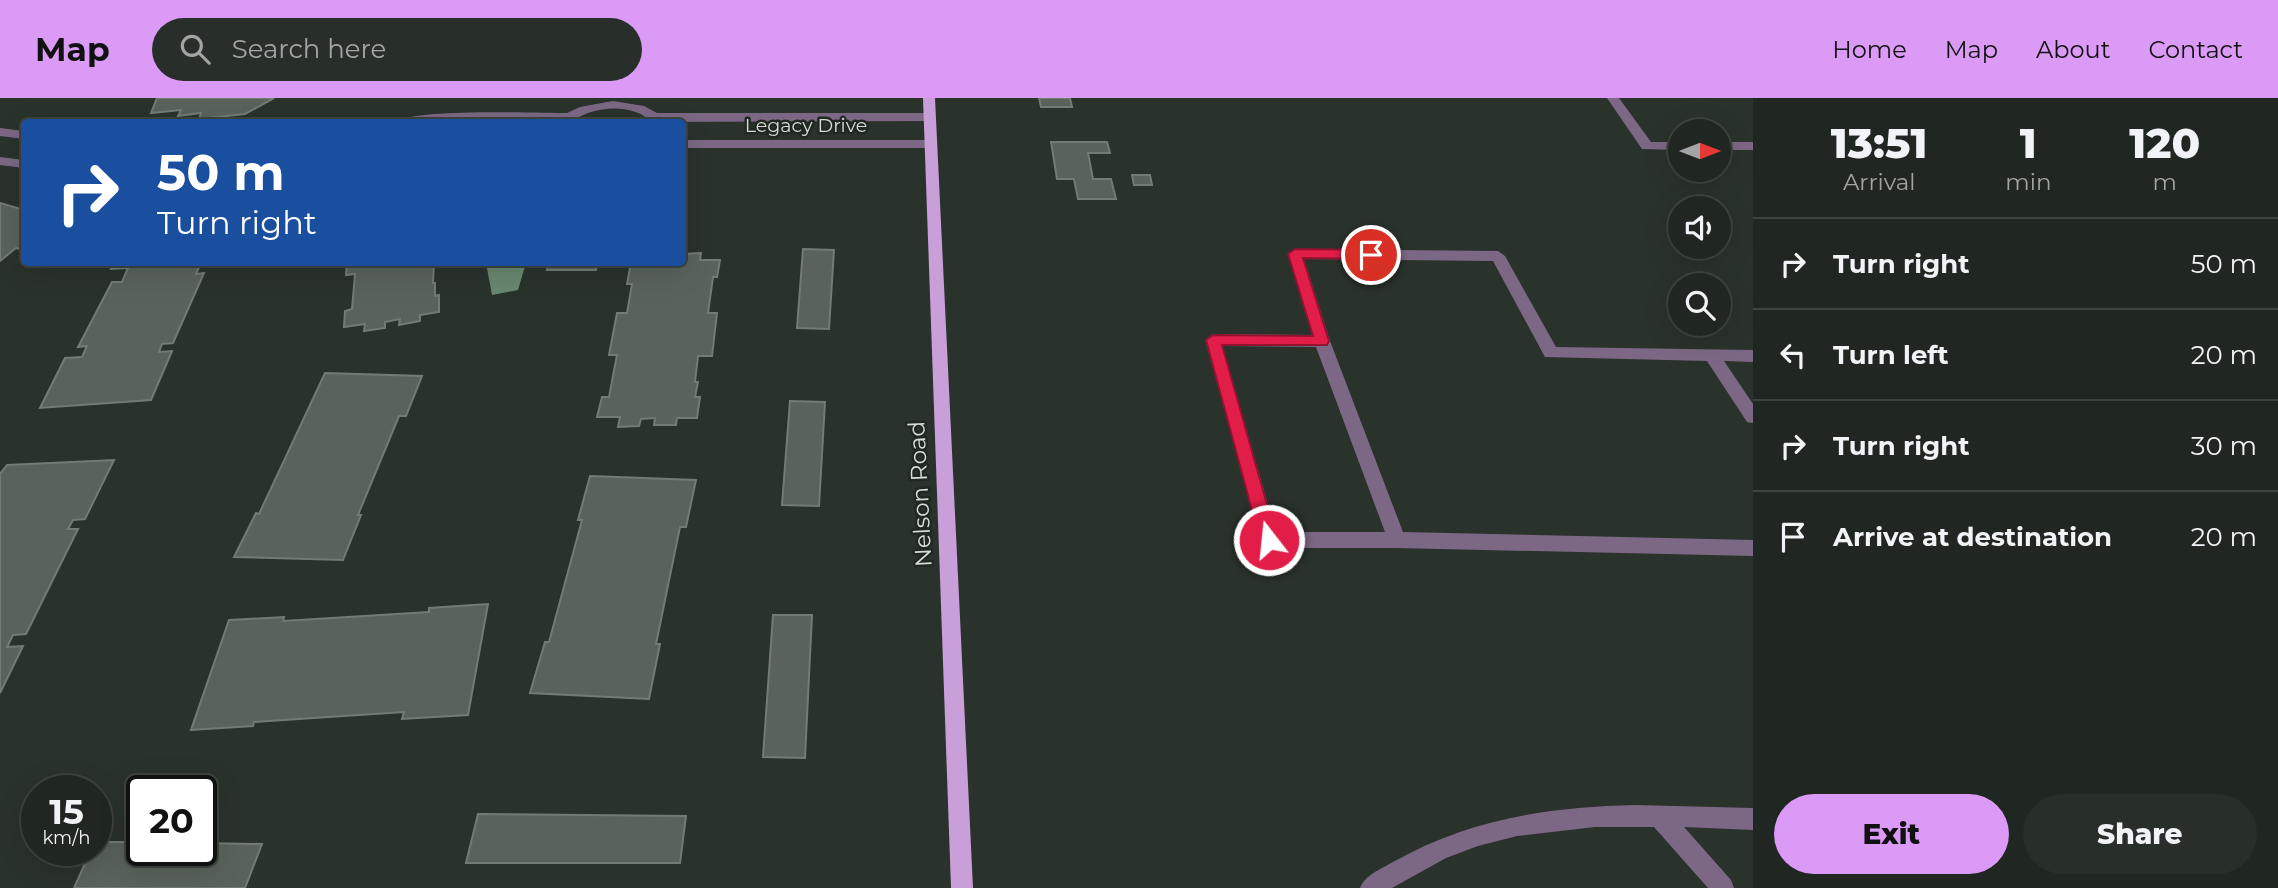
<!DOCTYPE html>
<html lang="en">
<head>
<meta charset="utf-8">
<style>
	body { margin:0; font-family:Montserrat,sans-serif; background:#282e2a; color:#f1f3f6; height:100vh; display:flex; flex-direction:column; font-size:26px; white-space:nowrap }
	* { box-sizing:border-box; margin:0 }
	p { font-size:23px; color:#a2a5a5 }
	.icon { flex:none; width:38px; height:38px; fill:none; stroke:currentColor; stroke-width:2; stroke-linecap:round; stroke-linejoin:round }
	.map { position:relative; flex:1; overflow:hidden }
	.side { display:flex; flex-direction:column; background:#202621; width:525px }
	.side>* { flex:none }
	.guide { position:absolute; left:21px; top:21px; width:665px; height:147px; border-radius:7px; box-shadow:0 7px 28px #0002,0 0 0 2px #3d433f; background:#1a4fa0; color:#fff; overflow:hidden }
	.needle { width:46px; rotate:90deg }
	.controls { position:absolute; left:1668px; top:21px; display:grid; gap:14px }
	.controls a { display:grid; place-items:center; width:63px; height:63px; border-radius:50%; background:#202621; box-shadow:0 7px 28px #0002,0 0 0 2px #3d433f; font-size:35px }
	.speed { position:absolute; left:21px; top:677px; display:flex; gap:14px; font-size:35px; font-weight:700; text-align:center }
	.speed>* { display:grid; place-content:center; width:91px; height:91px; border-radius:50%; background:#202621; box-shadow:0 7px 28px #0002,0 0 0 2px #3d433f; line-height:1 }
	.speed small { font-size:18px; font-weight:400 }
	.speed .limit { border:4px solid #111; border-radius:10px; background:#fff; color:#111 }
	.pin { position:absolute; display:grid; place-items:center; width:60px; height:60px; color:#fff; margin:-30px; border:4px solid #fff; border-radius:50%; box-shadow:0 2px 7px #0007 }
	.me { position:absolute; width:77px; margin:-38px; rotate:344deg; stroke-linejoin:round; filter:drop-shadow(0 0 5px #0008) }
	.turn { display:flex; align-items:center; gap:24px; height:147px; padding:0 21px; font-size:32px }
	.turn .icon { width:91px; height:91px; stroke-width:2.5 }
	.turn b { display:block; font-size:49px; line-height:60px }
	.eta { display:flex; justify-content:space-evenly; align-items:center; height:119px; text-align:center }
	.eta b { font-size:42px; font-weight:800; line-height:49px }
	.cta { display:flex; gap:14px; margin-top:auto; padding:14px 21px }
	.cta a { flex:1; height:80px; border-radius:42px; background:#db9af6; color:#111; font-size:28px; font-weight:800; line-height:80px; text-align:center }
	.cta a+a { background:#282e2a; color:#f1f3f6 }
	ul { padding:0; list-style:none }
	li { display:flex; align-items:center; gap:21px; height:91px; padding:0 21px; border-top:2px solid #3d433f }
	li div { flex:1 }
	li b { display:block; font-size:26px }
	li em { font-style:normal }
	header { display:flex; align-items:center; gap:42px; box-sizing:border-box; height:98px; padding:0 35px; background:#db9af6; color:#111 }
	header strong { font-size:33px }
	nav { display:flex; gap:38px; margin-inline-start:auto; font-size:24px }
	.search { width:490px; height:63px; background:#282e2a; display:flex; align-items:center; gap:18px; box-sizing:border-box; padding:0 24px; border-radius:38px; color:#a2a5a5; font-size:26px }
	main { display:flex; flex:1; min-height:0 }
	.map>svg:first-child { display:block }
	.water { fill:#688770 }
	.building { fill:#59625b; stroke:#727b74; stroke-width:2 }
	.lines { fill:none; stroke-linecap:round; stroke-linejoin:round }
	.minor { fill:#7c6884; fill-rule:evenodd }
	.major { fill:#c89fd9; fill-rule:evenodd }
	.route { fill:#e11d48; stroke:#92132f; stroke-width:2 }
	.labels { text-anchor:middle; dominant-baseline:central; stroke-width:5; stroke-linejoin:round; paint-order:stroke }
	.far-street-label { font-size:19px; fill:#d7dcd8; stroke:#202822 }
	.street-label { font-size:23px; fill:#d7dcd8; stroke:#202822 }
</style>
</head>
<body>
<header>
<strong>Map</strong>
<div class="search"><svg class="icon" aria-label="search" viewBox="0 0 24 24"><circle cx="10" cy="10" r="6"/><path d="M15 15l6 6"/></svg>Search here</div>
<nav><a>Home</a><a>Map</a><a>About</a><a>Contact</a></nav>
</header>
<main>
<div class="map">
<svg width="1753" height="790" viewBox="0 0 1753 790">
	<rect width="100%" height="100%" fill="#2a322c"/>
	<path class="water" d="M486 165H526L518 192 492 197Z"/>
	<g class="building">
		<path d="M157 0H274L245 16 199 21 201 15 178 18 181 12 151 15Z"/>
		<path d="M1039 0H1070L1072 9H1041Z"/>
		<path d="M1051 44H1107L1110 55H1088L1093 81H1111L1116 101H1078L1074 81H1057Z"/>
		<path d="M1132 77H1150L1152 87H1134Z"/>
		<path d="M0 105 24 112V148L20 151 16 150 0 163Z"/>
		<path d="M803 151 834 152 829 231 797 230Z"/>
		<path d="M701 155 700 162H720L717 179H713L708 215H717L712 258H698L695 284H698L695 299H700L697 320H677L676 327H654L655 320 641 321 639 328 618 329 620 319H597L602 299H609L617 257H609L617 215H627L632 186H627L631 164H682V156Z"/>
		<path d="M115 164H211L209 169H199L196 176 204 175 173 245 162 246 159 254 172 253 151 302 40 310 65 260 82 259 87 248 78 249 112 184H122L128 170 111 171Z"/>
		<path d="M347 164H434L433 185H435V198L439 197V214L420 217V223L399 227 400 221 385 224V230L364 233 365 226 344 229 345 213 352 211 355 176 346 177Z"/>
		<path d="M549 164H598L596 172H547Z"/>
		<path d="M325 275 422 278 406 318H399L358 417H361L343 462 234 459 256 415 259 416Z"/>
		<path d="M790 303 825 304 819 408 782 407Z"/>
		<path d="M114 362 85 421 73 422 68 431H78L26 536 13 537 7 549 23 548 0 595V376L7 367Z"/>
		<path d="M590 378 696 382 686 429H680L656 546H660L649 601 530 595 545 544H549L582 422H578Z"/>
		<path d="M488 506 468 617 402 621 404 614 254 624 253 628 191 632 229 522 284 519 283 523 429 514V510Z"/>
		<path d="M773 517H812L805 660 763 659Z"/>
		<path d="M478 716 686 718 680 765H466Z"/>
		<path d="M96 744H142V752H201V745L262 746 245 790H74L91 752H96Z"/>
	</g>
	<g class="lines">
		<g class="minor">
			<path d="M1607 0H1619L1651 44H1680V52L1642 51Z"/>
			<path d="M613 3 644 8 657 15H930L936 19 930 23 652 24C631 4 593 8 571 24H396C413 10 538 15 567 15L580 9Z"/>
			<path d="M0 30 24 33V41L0 38Z"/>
			<path d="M682 42H930L937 46 930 50H682Z"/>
			<rect x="1718" y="44" width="35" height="8"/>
			<path d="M0 59 24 62V70L0 67Z"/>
			<path d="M1295 151 1498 153 1505 158 1556 249 1753 252V264L1724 263 1753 306V325L1747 324 1707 263 1545 259 1493 163 1304 161 1330 243 1403 434 1753 442V458L1397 450H1269L1263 447 1205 242 1213 236 1312 237 1288 156ZM1222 248 1316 249 1385 434H1276Z"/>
			<path d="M1635 707 1753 710V732L1684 729 1731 782 1734 790H1708L1654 729H1595L1517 738 1478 748 1446 760 1392 790H1360C1365 777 1381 771 1393 764 1469 721 1548 709 1635 707Z"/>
		</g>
		<path class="major" d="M923 0H935L973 790H951Z"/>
	</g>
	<path class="route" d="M1295 151 1371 152 1378 157 1371 161 1303 160 1329 243 1327 247H1222L1277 442 1274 447H1263L1260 442 1206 242 1213 237 1313 238 1288 156Z"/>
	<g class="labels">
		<g class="far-street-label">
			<text x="806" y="27">Legacy Drive</text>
		</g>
		<g class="street-label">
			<text transform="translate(920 396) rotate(-93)">Nelson Road</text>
		</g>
	</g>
</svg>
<div class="controls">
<a><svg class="needle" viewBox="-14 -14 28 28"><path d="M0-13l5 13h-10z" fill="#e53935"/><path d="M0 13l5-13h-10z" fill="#a2a5a5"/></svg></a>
<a><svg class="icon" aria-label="sound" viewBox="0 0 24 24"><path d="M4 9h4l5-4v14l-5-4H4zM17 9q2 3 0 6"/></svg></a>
<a><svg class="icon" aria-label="search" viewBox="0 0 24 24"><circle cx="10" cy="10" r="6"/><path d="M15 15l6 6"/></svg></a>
</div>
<div class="speed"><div>15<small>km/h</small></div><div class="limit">20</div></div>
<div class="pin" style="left:1371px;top:157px;background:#d93025"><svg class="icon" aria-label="arrive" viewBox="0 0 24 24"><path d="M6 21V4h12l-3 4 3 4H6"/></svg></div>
<svg class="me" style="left:1269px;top:442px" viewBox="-20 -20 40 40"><circle r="17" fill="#e11d48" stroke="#fff" stroke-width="3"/><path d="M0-11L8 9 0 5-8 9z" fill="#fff"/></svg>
<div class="guide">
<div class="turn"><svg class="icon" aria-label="right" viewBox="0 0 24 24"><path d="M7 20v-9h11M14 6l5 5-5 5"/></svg><div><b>50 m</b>Turn right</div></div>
</div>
</div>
<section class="side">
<div class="eta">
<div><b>13:51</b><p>Arrival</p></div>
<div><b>1</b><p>min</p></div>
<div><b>120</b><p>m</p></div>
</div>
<ul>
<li><svg class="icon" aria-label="right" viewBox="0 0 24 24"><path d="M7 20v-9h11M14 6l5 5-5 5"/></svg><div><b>Turn right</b></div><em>50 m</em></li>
<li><svg class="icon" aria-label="left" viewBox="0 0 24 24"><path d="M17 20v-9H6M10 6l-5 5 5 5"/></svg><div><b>Turn left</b></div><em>20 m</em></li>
<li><svg class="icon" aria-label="right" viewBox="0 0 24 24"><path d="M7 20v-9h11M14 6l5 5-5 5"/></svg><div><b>Turn right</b></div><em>30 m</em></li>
<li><svg class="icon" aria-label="arrive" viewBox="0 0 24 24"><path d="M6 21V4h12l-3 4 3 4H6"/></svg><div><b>Arrive at destination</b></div><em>20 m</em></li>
</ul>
<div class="cta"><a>Exit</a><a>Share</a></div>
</section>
</main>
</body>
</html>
